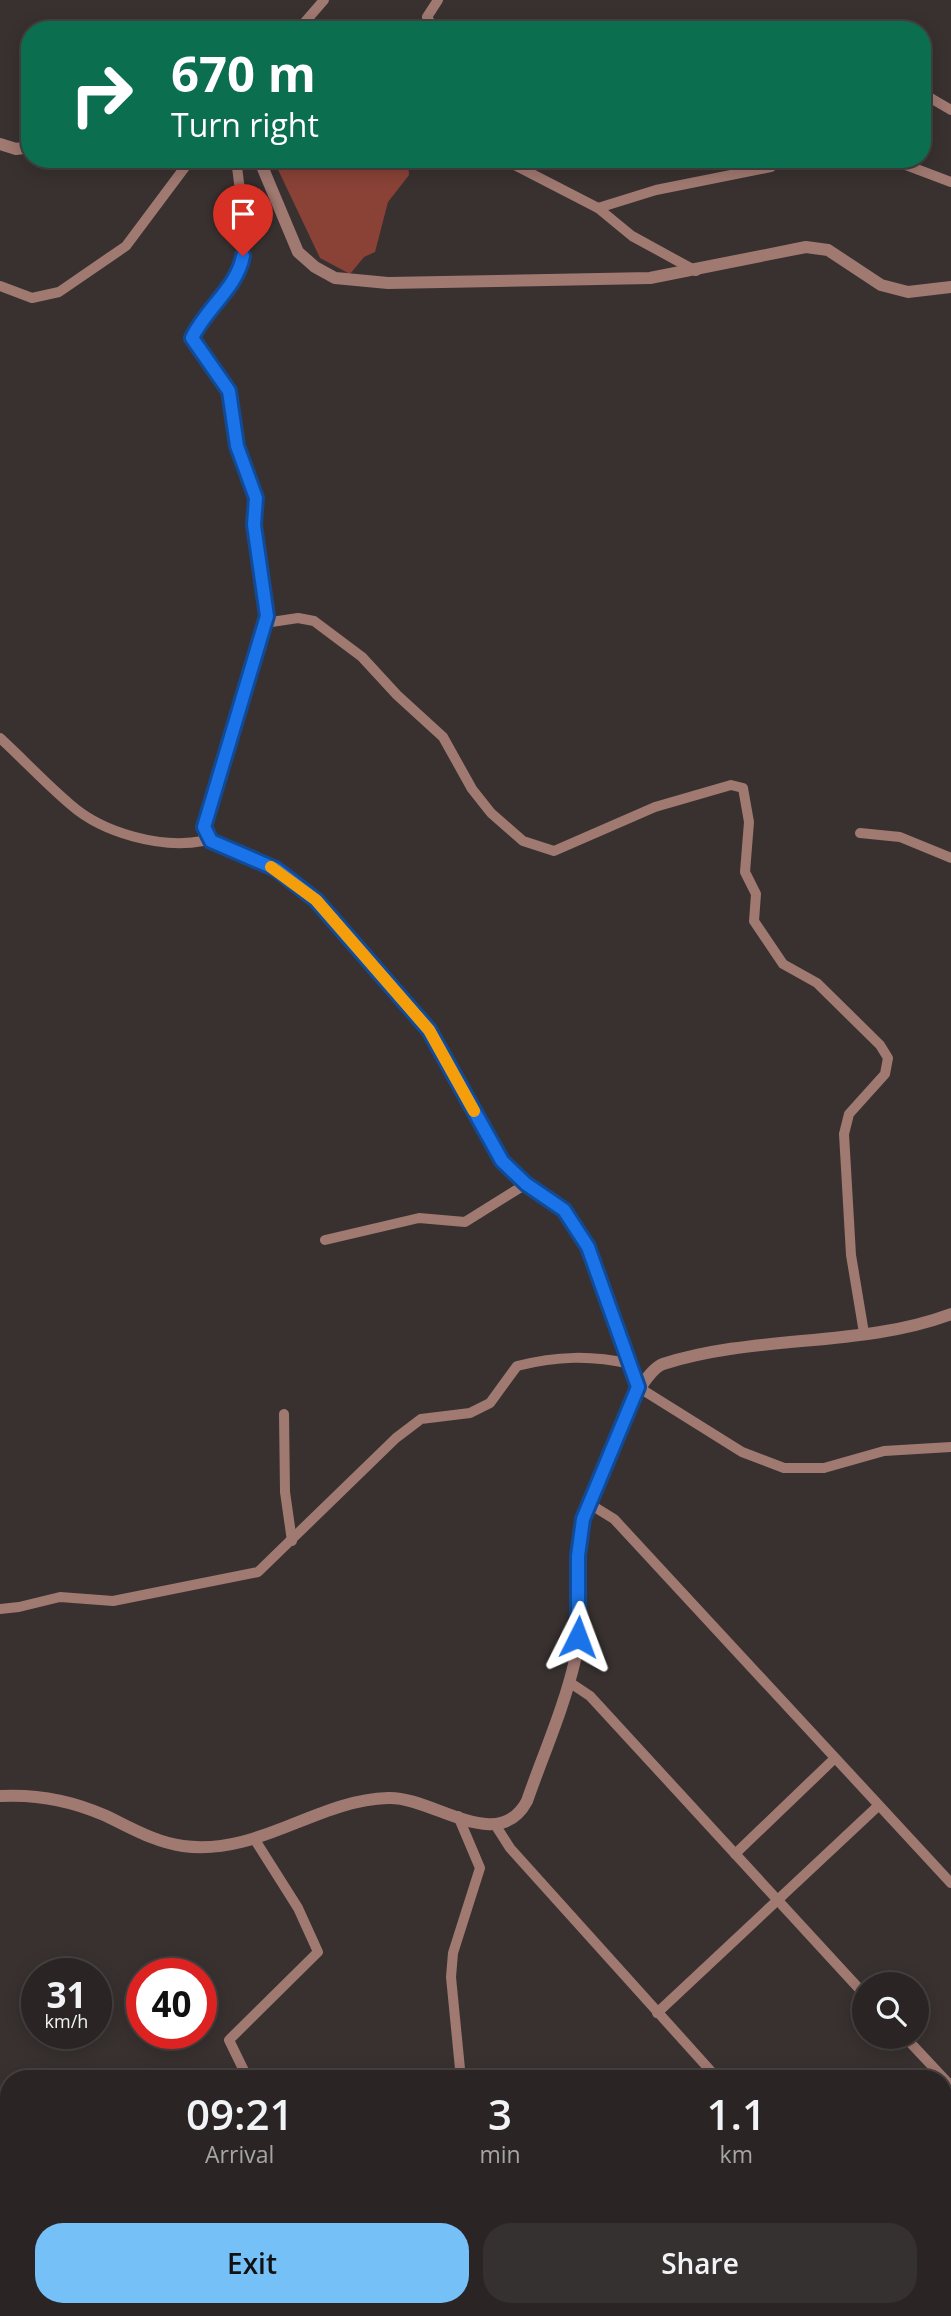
<!DOCTYPE html>
<html lang="en">
<head>
<meta charset="utf-8">
<style>
	body { margin:0; font-family:"Open Sans",sans-serif; background:#363131; color:#f1f3f6; height:100vh; display:flex; flex-direction:column; font-size:26px; white-space:nowrap }
	* { box-sizing:border-box; margin:0 }
	p { font-size:23px; color:#a5a5a6 }
	.icon { flex:none; width:38px; height:38px; fill:none; stroke:currentColor; stroke-width:2; stroke-linecap:round; stroke-linejoin:round }
	.map { position:relative; flex:1; overflow:hidden }
	.sheet { position:absolute; left:0px; top:2070px; width:952px; height:247px; display:flex; flex-direction:column; background:#2a2524; border-radius:28px 28px 0 0; box-shadow:0 4px 18px #0003,0 0 0 2px #464241 }
	.sheet>* { flex:none }
	.guide { position:absolute; left:21px; top:21px; width:910px; height:147px; border-radius:28px; box-shadow:0 4px 18px #0003,0 0 0 2px #464241; background:#0b6e4f; color:#fff; overflow:hidden }
	.controls { position:absolute; left:852px; top:1972px; display:grid; gap:14px }
	.controls a { display:grid; place-items:center; width:77px; height:77px; border-radius:50%; background:#2a2524; box-shadow:0 4px 18px #0003,0 0 0 2px #464241; font-size:35px }
	.speed { position:absolute; left:21px; top:1958px; display:flex; gap:14px; font-size:35px; font-weight:700; text-align:center }
	.speed>* { display:grid; place-content:center; width:91px; height:91px; border-radius:50%; background:#2a2524; box-shadow:0 4px 18px #0003,0 0 0 2px #464241; line-height:1 }
	.speed small { font-size:18px; font-weight:400 }
	.speed .limit { border:10px solid #d22; background:#fff; color:#111 }
	.pin { position:absolute; display:grid; place-items:center; width:60px; height:60px; color:#fff; margin:-72px -30px; border-radius:50% 50% 50% 0; rotate:-45deg; box-shadow:0 0 7px #0007 }
	.pin .icon { rotate:45deg }
	.me { position:absolute; width:77px; margin:-38px; rotate:3deg; stroke-linejoin:round; filter:drop-shadow(0 0 5px #0008) }
	.turn { display:flex; align-items:center; gap:24px; height:147px; padding:0 35px; font-size:32px }
	.turn .icon { width:91px; height:91px; stroke-width:2.5 }
	.turn b { display:block; font-size:49px; line-height:60px }
	.eta { display:flex; justify-content:space-evenly; align-items:center; height:119px; text-align:center }
	.eta b { font-size:42px; font-weight:600; line-height:49px }
	.primary-button { display:flex; gap:14px; margin-top:auto; padding:14px 35px }
	.primary-button a { flex:1; height:80px; border-radius:28px; background:#75c0f6; color:#111; font-size:28px; font-weight:600; line-height:80px; text-align:center }
	.primary-button a+a { background:#363131; color:#f1f3f6 }
	.map>svg:first-child { display:block }
	.green { fill:#8a4236 }
	.lines { fill:none; stroke-linecap:round; stroke-linejoin:round }
	.minor { stroke:#a07971; stroke-width:10 }
	.tertiary { stroke:#a07971; stroke-width:12 }
	.route-casing { stroke:#114b97; stroke-width:18 }
	.route { stroke:#1a73e8; stroke-width:12 }
	.slow { stroke:#f59e0b; stroke-width:12 }
</style>
</head>
<body>
<div class="map">
<svg width="951" height="2316" viewBox="0 0 951 2316">
	<rect width="100%" height="100%" fill="#383130"/>
	<path class="green" d="M273 159 408 161 409 175 388 202 375 252 364 257 350 274 320 258Z"/>
	<g class="lines">
		<g class="minor">
			<path d="M298 30 324 0"/>
			<path d="M435 30 427 17 438 0"/>
			<path d="M922 93 951 110"/>
			<path d="M236 159 246 238 240 274 199 323 192 338 229 391 237 446 256 498 254 525 267 616 204 827 211 841 276 869 316 900 429 1030 502 1161 526 1184 564 1210 588 1247 631 1364"/>
			<path d="M503 159 598 208 632 236 696 271"/>
			<path d="M890 159 951 182"/>
			<path d="M598 208 656 190 771 167 780 159"/>
			<path d="M0 286 32 298 59 292 126 246 191 159"/>
			<path d="M265 623 298 618 314 621 362 657 397 695 443 737 472 789 491 813 523 841 554 851 655 807 731 785 743 788 749 822 745 872 756 894 754 921 783 964 817 983 880 1045 888 1058 885 1074 849 1114 844 1134 851 1255 864 1333"/>
			<path d="M0 738C24 760 46 784 71 805 103 833 161 849 203 841L204 828"/>
			<path d="M860 833 900 837 951 858"/>
			<path d="M325 1240 419 1218 465 1222 526 1184"/>
			<path d="M284 1414 285 1492 292 1541"/>
			<path d="M588 1503 614 1519 951 1883"/>
			<path d="M0 1609 19 1607 60 1597 113 1601 258 1572 396 1438 421 1419 470 1413 490 1403 517 1366C557 1356 591 1355 631 1364L638 1387 742 1452 784 1468H824L884 1451 951 1447"/>
			<path d="M569 1682 590 1696 864 1994"/>
			<path d="M458 1816 480 1868 453 1953 451 1977 461 2079"/>
			<path d="M496 1826 510 1848 718 2079"/>
			<path d="M735 1854 834 1759"/>
			<path d="M657 2013 878 1806"/>
			<path d="M905 2037 951 2086"/>
			<path d="M248 2079 229 2040 318 1952 298 1908 255 1840"/>
			<path d="M943 2110 951 2095"/>
			<path d="M943 2155 951 2169"/>
			<path d="M943 2235 951 2217"/>
			<path d="M306 2316 313 2308"/>
			<path d="M471 2316 472 2308"/>
		</g>
		<g class="tertiary">
			<path d="M0 144 16 149 30 147"/>
			<path d="M259 159 298 252 315 267 335 278 388 283 650 278 806 247 828 250 881 285 908 292 951 287"/>
			<path d="M0 1796C35 1794 72 1801 104 1815 130 1827 154 1842 183 1846 259 1856 316 1800 388 1798 432 1796 498 1856 527 1801 543 1755 564 1708 575 1660 583 1619 575 1578 580 1538 584 1506 634 1374 663 1364 756 1334 860 1348 951 1314"/>
		</g>
	</g>
	<g class="lines">
		<g class="route-casing">
			<path id="route" d="M243 256C237 288 206 308 192 338L229 391 237 446 256 498 254 525 267 616 204 827 211 841 276 869 316 900 429 1030 502 1161 526 1184 564 1210 588 1247 638 1387 583 1519 578 1556V1637"/>
		</g>
		<use href="#route" class="route"/>
		<path class="slow" d="M271 867 316 900 429 1030 474 1111"/>
	</g>
</svg>
<div class="controls">
<a><svg class="icon" aria-label="search" viewBox="0 0 24 24"><circle cx="10" cy="10" r="6"/><path d="M15 15l6 6"/></svg></a>
</div>
<div class="speed"><div>31<small>km/h</small></div><div class="limit">40</div></div>
<div class="pin" style="left:243px;top:256px;background:#d93025"><svg class="icon" aria-label="arrive" viewBox="0 0 24 24"><path d="M6 21V4h12l-3 4 3 4H6"/></svg></div>
<svg class="me" style="left:578px;top:1637px" viewBox="-20 -20 40 40"><path d="M0-17L14 15 0 8-14 15z" fill="#1a73e8" stroke="#fff" stroke-width="4"/></svg>
<div class="guide">
<div class="turn"><svg class="icon" aria-label="right" viewBox="0 0 24 24"><path d="M7 20v-9h11M14 6l5 5-5 5"/></svg><div><b>670 m</b>Turn right</div></div>
</div>
<section class="sheet">
<div class="eta">
<div><b>09:21</b><p>Arrival</p></div>
<div><b>3</b><p>min</p></div>
<div><b>1.1</b><p>km</p></div>
</div>
<div class="primary-button"><a>Exit</a><a>Share</a></div>
</section>
</div>
</body>
</html>
